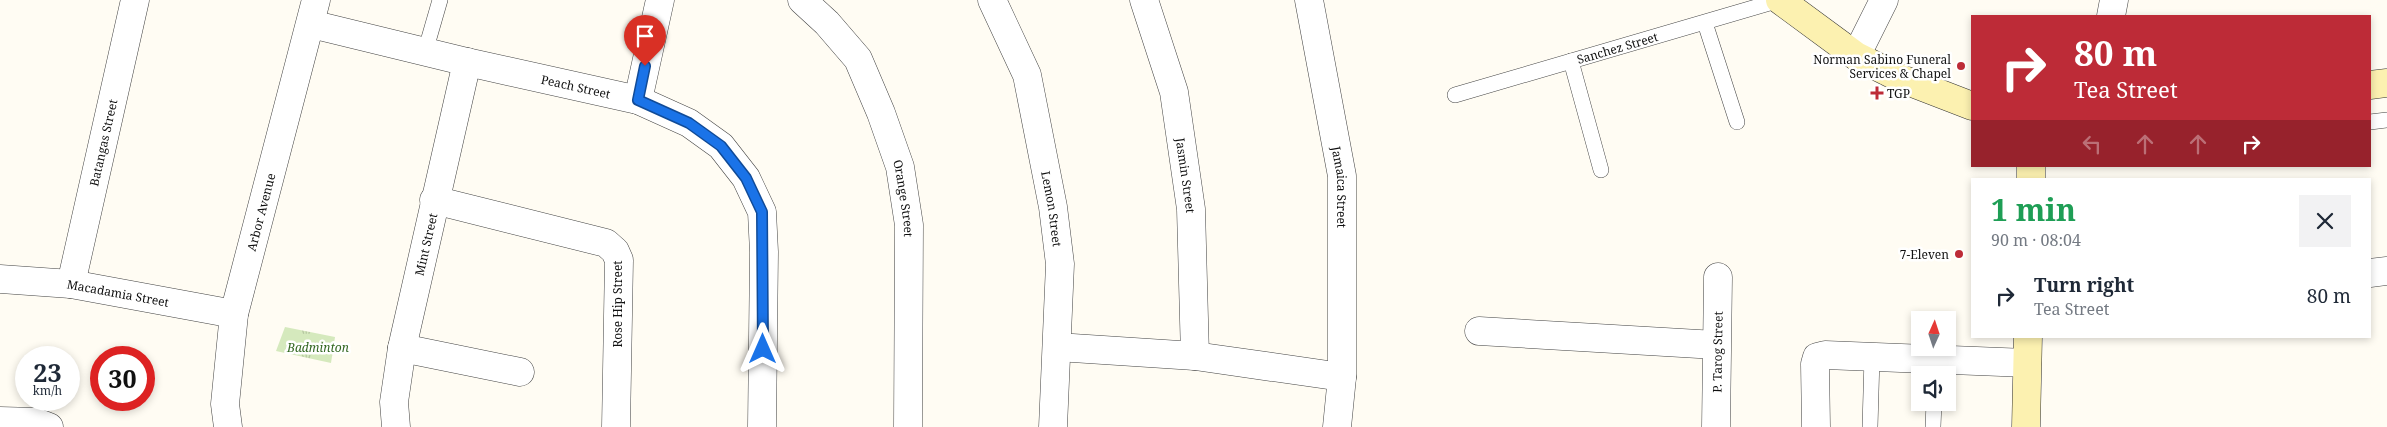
<!DOCTYPE html>
<html lang="en">
<head>
<meta charset="utf-8">
<style>
	body { margin:0; font-family:"Noto Serif",serif; background:#f2f2f3; color:#1f2937; height:100vh; display:flex; flex-direction:column; font-size:19px; white-space:nowrap }
	* { box-sizing:border-box; margin:0 }
	p { font-size:16px; color:#747a83 }
	.icon { flex:none; width:28px; height:28px; fill:none; stroke:currentColor; stroke-width:2; stroke-linecap:round; stroke-linejoin:round }
	.map { position:relative; flex:1; overflow:hidden }
	.side { position:absolute; left:1971px; top:178px; width:400px; height:160px; display:flex; flex-direction:column; background:#fff; border-radius:0px; box-shadow:0 2px 8px #0003 }
	.side>* { flex:none }
	.top-card { position:absolute; left:1971px; top:15px; width:400px; height:152px; border-radius:0px; box-shadow:0 2px 8px #0003; background:#bd2b37; color:#fff; overflow:hidden }
	.needle { width:32px; rotate:3deg }
	.buttons { position:absolute; left:1911px; top:311px; display:grid; gap:10px }
	.buttons a { display:grid; place-items:center; width:45px; height:45px; border-radius:0px; background:#fff; box-shadow:0 2px 8px #0003; font-size:25px }
	.speed { position:absolute; left:15px; top:346px; display:flex; gap:10px; font-size:25px; font-weight:700; text-align:center }
	.speed>* { display:grid; place-content:center; width:65px; height:65px; border-radius:50%; background:#fff; box-shadow:0 2px 8px #0003; line-height:1 }
	.speed small { font-size:12px; font-weight:400 }
	.speed .limit { border:8px solid #d22; background:#fff; color:#111 }
	.pin { position:absolute; display:grid; place-items:center; width:42px; height:42px; color:#fff; margin:-51px -21px; border-radius:50% 50% 50% 0; rotate:-45deg; box-shadow:0 0 5px #0007 }
	.pin .icon { rotate:45deg }
	.me { position:absolute; width:55px; margin:-28px; rotate:0deg; stroke-linejoin:round; filter:drop-shadow(0 0 4px #0008) }
	.turn { display:flex; align-items:center; gap:18px; height:105px; padding:0 20px; font-size:22px }
	.turn .icon { width:65px; height:65px; stroke-width:2.5 }
	.turn b { display:block; font-size:35px; line-height:42px }
	.lanes { display:flex; align-items:center; height:48px; padding:0 20px; background:#0003; justify-content:center; gap:25px; direction:ltr }
	.lanes .off { opacity:.35 }
	.round { display:grid; place-items:center; flex:none; width:52px; height:52px; border-radius:0px; background:#f2f2f3 }
	.headline { display:flex; align-items:center; justify-content:space-between; height:85px; padding:0 20px }
	h1 { font-size:30px; font-weight:700; line-height:38px; color:#1e9e55 }
	ul { padding:0; list-style:none }
	li { display:flex; align-items:center; gap:15px; height:65px; padding:0 20px }
	li div { flex:1 }
	li b { display:block; font-size:19px }
	li em { font-style:normal }
	.map>svg:first-child { display:block }
	.grass { fill:url(#grass-tufts) }
	.lines { fill:none; stroke-linecap:round; stroke-linejoin:round }
	.lane-casing { stroke:#434343; stroke-width:16 }
	.street-casing { stroke:#434343; stroke-width:29 }
	.secondary-casing { stroke:#323232; stroke-width:29 }
	.lane { stroke:#fff; stroke-width:15 }
	.street { stroke:#fff; stroke-width:28 }
	.secondary { stroke:#fcf1b0; stroke-width:28 }
	.route-casing { stroke:#114b97; stroke-width:12 }
	.route { stroke:#1a73e8; stroke-width:9 }
	.poi-dot { fill:#bd2b37; stroke:#fff; stroke-width:2 }
	.labels { text-anchor:middle; dominant-baseline:central; stroke-width:5; stroke-linejoin:round; paint-order:stroke }
	.street-label { font-size:12px; fill:#101010; stroke:#fff }
	.poi-label { font-size:12px; fill:#101010; stroke:#fff; text-anchor:end }
	.park-label { font-size:12px; font-style:italic; fill:#326721; stroke:#fff }
</style>
</head>
<body>
<div class="map">
<svg width="2387" height="427" viewBox="0 0 2387 427">
	<defs>
		<pattern id="grass-tufts" width="24" height="20" patternUnits="userSpaceOnUse" patternTransform="scale(1.25)"><rect width="24" height="20" fill="#d5e9bd"/><path d="M3 7l-1-3M5 7V3M7 7l1-3M15 17l-1-3M17 17v-4M19 17l1-3" fill="none" stroke="#b6c7a1"/></pattern>
	</defs>
	<rect width="100%" height="100%" fill="#fffcf3"/>
	<path class="grass" d="M285 327 335 337 331 363 276 351Z"/>
	<g class="lines">
		<g class="lane-casing">
			<g id="lane">
				<path d="M1705 23 1737 122"/>
				<path d="M425 52 440 0"/>
				<path d="M1571 61 1601 170"/>
				<path id="s1" d="M1455 95 1780 0"/>
				<path d="M2370 122 2387 120"/>
				<path d="M1870 427 1872 357"/>
				<path d="M1933 427 1934 402"/>
			</g>
		</g>
		<g class="street-casing">
			<g id="street">
				<path id="s2" d="M802 0 827 23 858 59 881 113 900 167 909 225 908 427"/>
				<path id="s3" d="M992 0 1027 75 1053 207 1060 264 1053 427"/>
				<path id="s4" d="M1144 0 1174 92 1191 209 1195 356"/>
				<path id="s5" d="M1309 0 1342 176V377L1337 427"/>
				<path d="M2111 16 2114 0"/>
				<path id="s6" d="M311 24 467 62 638 100 689 123 721 146 746 178 762 212 764 252 762 427"/>
				<path d="M1856 56 1884 0"/>
				<path d="M638 100 660 0"/>
				<path d="M434 200 606 243 615 251 619 260 616 427"/>
				<path d="M2370 273 2387 271"/>
				<path id="s7" d="M0 279 71 284 234 314"/>
				<path id="s8" d="M71 284 135 0"/>
				<path d="M1479 331 1716 345"/>
				<path d="M1057 347 1195 356 1342 377"/>
				<path d="M402 348 520 372"/>
				<path d="M0 421 36 422 49 427"/>
				<path id="s9" d="M228 427 225 404 234 314 316 0"/>
				<path id="s10" d="M396 427 394 402 402 348 467 62"/>
				<path id="s11" d="M1716 427 1718 277"/>
				<path d="M1816 427 1815 364 1817 357 1825 355 2027 363"/>
			</g>
		</g>
		<g class="secondary-casing">
			<g id="secondary">
				<path d="M1780 0 1856 56 1902 79 1972 106"/>
				<path d="M2370 85 2387 83"/>
				<path d="M2031 179V166"/>
				<path d="M2026 427 2028 336"/>
			</g>
		</g>
		<use href="#lane" class="lane"/>
		<use href="#street" class="street"/>
		<use href="#secondary" class="secondary"/>
	</g>
	<g class="lines">
		<g class="route-casing">
			<path id="route" d="M645 66 638 100 689 123 721 146 746 178 762 212 763 349"/>
		</g>
		<use href="#route" class="route"/>
	</g>
	<g class="poi-dot">
		<circle cx="1961" cy="66" r="5"/>
		<path d="M1874.5 85.5h5v5h5v5h-5v5h-5v-5h-5v-5h5z"/>
		<circle cx="1959" cy="254" r="5"/>
	</g>
	<g class="labels">
		<g class="street-label">
			<text stroke="none"><textPath href="#s1" startOffset="169">Sanchez Street</textPath></text>
			<text stroke="none"><textPath href="#s6" startOffset="272">Peach Street</textPath></text>
			<text stroke="none"><textPath href="#s8" startOffset="145">Batangas Street</textPath></text>
			<text stroke="none"><textPath href="#s4" startOffset="181">Jasmin Street</textPath></text>
			<text stroke="none"><textPath href="#s5" startOffset="190">Jamaica Street</textPath></text>
			<text stroke="none"><textPath href="#s2" startOffset="229">Orange Street</textPath></text>
			<text stroke="none"><textPath href="#s3" startOffset="219">Lemon Street</textPath></text>
			<text stroke="none"><textPath href="#s9" startOffset="219">Arbor Avenue</textPath></text>
			<text stroke="none"><textPath href="#s10" startOffset="186">Mint Street</textPath></text>
			<text stroke="none"><textPath href="#s7" startOffset="119">Macadamia Street</textPath></text>
			<text transform="translate(617 304) rotate(-90)">Rose Hip Street</text>
			<text stroke="none"><textPath href="#s11" startOffset="75">P. Tarog Street</textPath></text>
		</g>
		<g class="poi-label">
			<text x="1951" y="59">Norman Sabino Funeral<tspan x="1951" dy="14">Services &amp; Chapel</tspan></text>
			<text x="1887" y="93" text-anchor="start">TGP</text>
			<text x="1949" y="254">7-Eleven</text>
		</g>
		<g class="park-label">
			<text x="318" y="347">Badminton</text>
		</g>
	</g>
</svg>
<div class="buttons">
<a><svg class="needle" viewBox="-14 -14 28 28"><path d="M0-13l5 13h-10z" fill="#e53935"/><path d="M0 13l5-13h-10z" fill="#747a83"/></svg></a>
<a><svg class="icon" aria-label="sound" viewBox="0 0 24 24"><path d="M4 9h4l5-4v14l-5-4H4zM17 9q2 3 0 6"/></svg></a>
</div>
<div class="speed"><div>23<small>km/h</small></div><div class="limit">30</div></div>
<div class="pin" style="left:645px;top:66px;background:#d93025"><svg class="icon" aria-label="arrive" viewBox="0 0 24 24"><path d="M6 21V4h12l-3 4 3 4H6"/></svg></div>
<svg class="me" style="left:763px;top:349px" viewBox="-20 -20 40 40"><path d="M0-17L14 15 0 8-14 15z" fill="#1a73e8" stroke="#fff" stroke-width="4"/></svg>
<div class="top-card">
<div class="turn"><svg class="icon" aria-label="right" viewBox="0 0 24 24"><path d="M7 20v-9h11M14 6l5 5-5 5"/></svg><div><b>80 m</b>Tea Street</div></div>
<div class="lanes"><svg class="icon off" aria-label="left" viewBox="0 0 24 24"><path d="M17 20v-9H6M10 6l-5 5 5 5"/></svg><svg class="icon off" aria-label="ahead" viewBox="0 0 24 24"><path d="M12 20V5M6 11l6-6 6 6"/></svg><svg class="icon off" aria-label="ahead" viewBox="0 0 24 24"><path d="M12 20V5M6 11l6-6 6 6"/></svg><svg class="icon" aria-label="right" viewBox="0 0 24 24"><path d="M7 20v-9h11M14 6l5 5-5 5"/></svg></div>
</div>
<section class="side">
<div class="headline"><div><h1>1 min</h1><p>90 m · 08:04</p></div><a class="round"><svg class="icon" aria-label="close" viewBox="0 0 24 24"><path d="M6 6l12 12M18 6L6 18"/></svg></a></div>
<ul>
<li><svg class="icon" aria-label="right" viewBox="0 0 24 24"><path d="M7 20v-9h11M14 6l5 5-5 5"/></svg><div><b>Turn right</b><p>Tea Street</p></div><em>80 m</em></li>
</ul>
</section>
</div>
</body>
</html>
